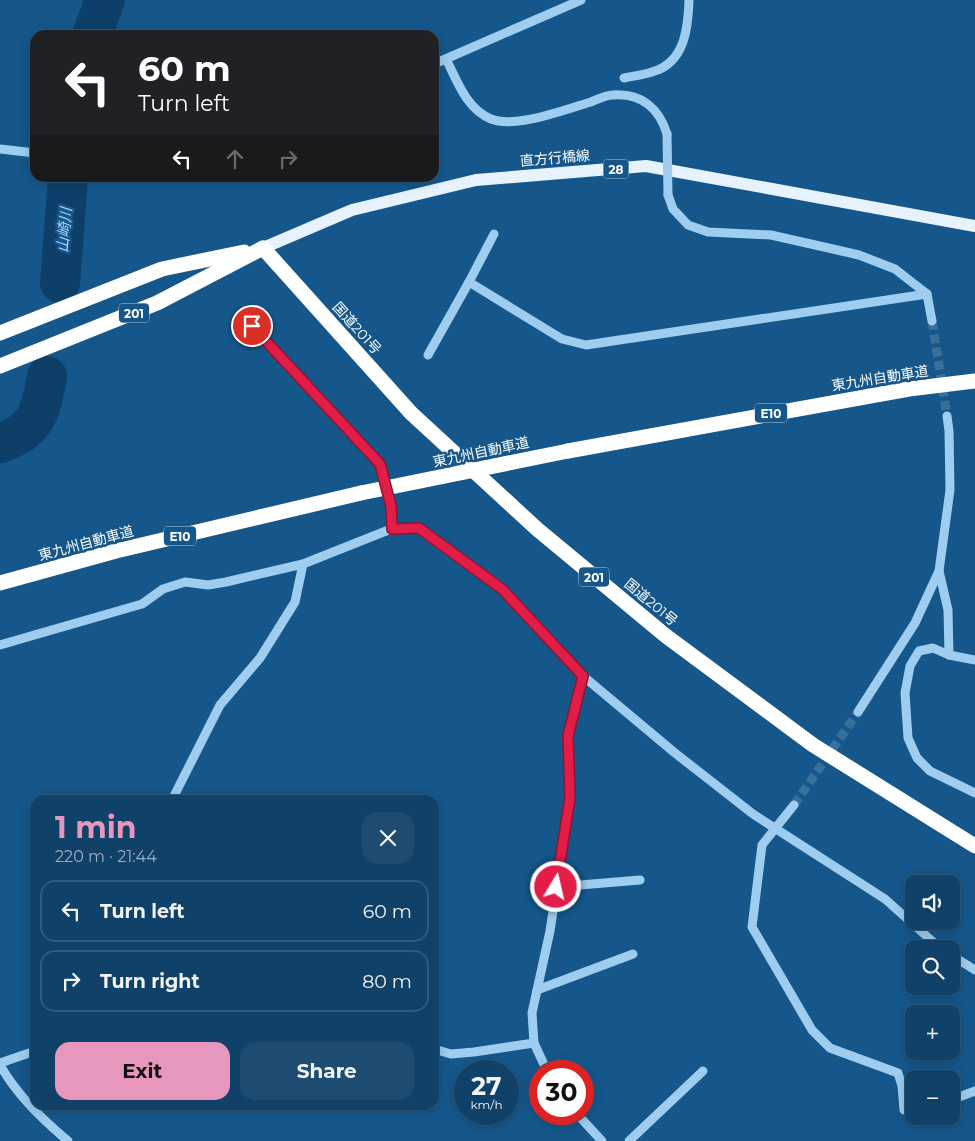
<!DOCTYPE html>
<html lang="en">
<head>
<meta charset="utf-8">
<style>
	body { margin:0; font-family:Montserrat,"Noto Sans JP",sans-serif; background:#1e4c71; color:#f1f3f6; height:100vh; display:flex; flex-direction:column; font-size:19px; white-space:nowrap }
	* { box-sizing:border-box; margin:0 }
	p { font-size:16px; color:#9cafc0 }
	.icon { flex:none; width:28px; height:28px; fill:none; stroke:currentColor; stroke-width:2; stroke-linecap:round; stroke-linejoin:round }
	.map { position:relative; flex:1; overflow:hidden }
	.details { position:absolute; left:30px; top:795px; width:409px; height:315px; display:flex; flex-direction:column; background:#104168; border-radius:15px; box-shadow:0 2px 12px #0003,0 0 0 1px #305a7c }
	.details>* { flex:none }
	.guide { position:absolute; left:30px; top:30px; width:409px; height:152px; border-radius:15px; box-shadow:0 2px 12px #0003,0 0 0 1px #305a7c; background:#202124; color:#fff; overflow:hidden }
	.tools { position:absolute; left:905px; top:875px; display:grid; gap:10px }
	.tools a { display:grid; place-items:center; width:55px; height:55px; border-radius:10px; background:#104168; box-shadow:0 2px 12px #0003,0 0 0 1px #305a7c; font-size:25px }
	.speed { position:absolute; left:454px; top:1060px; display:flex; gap:10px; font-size:25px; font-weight:700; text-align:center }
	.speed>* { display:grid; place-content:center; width:65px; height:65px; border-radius:50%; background:#104168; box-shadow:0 2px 12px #0003,0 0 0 1px #305a7c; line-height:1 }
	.speed small { font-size:12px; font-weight:400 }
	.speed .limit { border:8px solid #d22; background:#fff; color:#111 }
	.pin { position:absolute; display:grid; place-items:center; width:42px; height:42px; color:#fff; margin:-21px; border:2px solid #fff; border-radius:50%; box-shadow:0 1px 5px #0007 }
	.me { position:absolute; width:55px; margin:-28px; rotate:9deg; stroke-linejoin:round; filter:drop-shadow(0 0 4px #0008) }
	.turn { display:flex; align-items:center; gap:18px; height:105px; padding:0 25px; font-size:22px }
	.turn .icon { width:65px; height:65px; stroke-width:2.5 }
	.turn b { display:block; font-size:35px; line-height:42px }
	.lanes { display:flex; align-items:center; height:48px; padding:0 25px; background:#0003; justify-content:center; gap:25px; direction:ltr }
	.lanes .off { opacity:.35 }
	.round { display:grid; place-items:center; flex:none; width:52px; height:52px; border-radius:15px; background:#1e4c71 }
	.head { display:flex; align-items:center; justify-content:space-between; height:85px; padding:0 25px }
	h1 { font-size:30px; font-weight:700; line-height:38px; color:#e797bd }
	.button { display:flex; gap:10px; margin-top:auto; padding:10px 25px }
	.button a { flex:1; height:58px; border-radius:15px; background:#e797bd; color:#111; font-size:20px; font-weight:700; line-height:58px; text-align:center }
	.button a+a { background:#1e4c71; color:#f1f3f6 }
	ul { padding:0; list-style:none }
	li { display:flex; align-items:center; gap:15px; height:62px; margin:0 10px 8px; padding:0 15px; border:2px solid #305a7c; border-radius:15px }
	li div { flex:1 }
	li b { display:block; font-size:19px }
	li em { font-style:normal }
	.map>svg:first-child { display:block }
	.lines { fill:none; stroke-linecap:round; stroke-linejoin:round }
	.river { stroke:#0d3f68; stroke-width:40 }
	.minor-tunnel { stroke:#38709c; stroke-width:9; stroke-dasharray:9 4.5; stroke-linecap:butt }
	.minor { stroke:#9ecdef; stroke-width:9 }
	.major { stroke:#e6f3ff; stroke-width:12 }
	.highway { stroke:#fff; stroke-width:15 }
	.minor-bridge { stroke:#9ecdef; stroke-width:9 }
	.highway-bridge { stroke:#fff; stroke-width:15 }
	.route-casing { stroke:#92132f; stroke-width:12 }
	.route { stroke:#e11d48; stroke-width:9 }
	.labels { text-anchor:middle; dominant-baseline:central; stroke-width:5; stroke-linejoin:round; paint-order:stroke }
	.shield { fill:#15578b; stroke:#b9cddc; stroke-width:1 }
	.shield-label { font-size:12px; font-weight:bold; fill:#fff }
	.street-label { font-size:14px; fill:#fff; stroke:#15578b }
	.water-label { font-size:15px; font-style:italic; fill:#aad6f7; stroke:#15578b }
</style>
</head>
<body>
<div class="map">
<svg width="975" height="1141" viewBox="0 0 975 1141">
	<rect width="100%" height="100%" fill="#15578b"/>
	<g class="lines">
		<g class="river">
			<path d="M92 35 105 0"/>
			<path d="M60 283 68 178"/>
			<path d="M0 443C37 431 41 411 47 376"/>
		</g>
		<g class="minor-tunnel">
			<path d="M932 321 947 416"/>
			<path d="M794 805 858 712"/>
		</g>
		<g class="minor">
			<path d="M446 59C457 80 466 109 491 119 516 129 566 109 591 102 598 99 606 95 613 95 641 93 659 108 667 134"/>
			<path d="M434 64 581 0"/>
			<path d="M624 78C633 76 643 75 652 72 685 63 688 28 689 0"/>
			<path d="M0 149 35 153"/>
			<path d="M668 195 673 209 688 225 708 232 771 235 859 255 895 269 927 294"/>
			<path d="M469 282 562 339 586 345 927 294 932 321"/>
			<path d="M252 326 380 464 391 506V529"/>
			<path d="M428 355 469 282 494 234"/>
			<path d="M947 416 949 431 950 490 939 571 948 610 949 655"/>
			<path d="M0 645 142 604 163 589 185 582 208 585 226 582 303 564 391 529 419 528 502 589 583 676 675 753 753 814 885 899 941 949"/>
			<path d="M975 660 949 655 933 648 919 651 910 666 905 693 908 738 917 758 930 771 975 793"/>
			<path d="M858 712 915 623 939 571"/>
			<path d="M172 800 220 705 260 658 295 602 303 564"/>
			<path d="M794 805 762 845 752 927 812 1030 830 1048 898 1073 902 1086 904 1110 914 1108"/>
			<path d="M556 887 640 880"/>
			<path d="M951 955 975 970"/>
			<path d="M537 990 633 954"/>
			<path d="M434 1049 451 1054 474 1052 534 1043"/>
			<path d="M0 1063 35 1051"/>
			<path d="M0 1065C17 1095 42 1119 68 1141"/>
			<path d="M547 1071 534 1043 532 1013 550 931 570 798 568 736 583 676"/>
			<path d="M951 1100 975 1091"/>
			<path d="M577 1114 602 1141"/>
			<path d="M629 1141 703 1071"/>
		</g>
		<path class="major" d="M263 248 352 210 476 180 646 166 975 226"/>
		<g class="highway">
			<path d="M263 248 411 413 537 529 666 636 813 745 975 846"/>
			<path d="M0 333 162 269 244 252"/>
			<path d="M0 366 157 303 263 248"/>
			<path d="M568 451 909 389 975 381"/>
			<path d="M0 583 116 551 361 493"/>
		</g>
		<path class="minor-bridge" d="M667 134 668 195"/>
		<path class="highway-bridge" d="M361 493 568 451"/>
	</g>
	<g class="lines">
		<g class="route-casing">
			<path id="route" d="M252 326 380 464 391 506 392 529 419 528 502 589 583 676 568 736 570 798 556 887"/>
		</g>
		<use href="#route" class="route"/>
	</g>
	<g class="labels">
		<g class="shield">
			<rect x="603.5" y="159.5" width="25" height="19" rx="4"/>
			<rect x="119" y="303.5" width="30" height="19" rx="4"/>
			<rect x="755" y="403.5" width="32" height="19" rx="4"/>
			<rect x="164" y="526.5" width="32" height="19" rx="4"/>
			<rect x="579" y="567.5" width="30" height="19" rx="4"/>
		</g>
		<g class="shield-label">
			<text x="616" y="169">28</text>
			<text x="134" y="313">201</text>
			<text x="771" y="413">E10</text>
			<text x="180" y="536">E10</text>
			<text x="594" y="577">201</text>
		</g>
		<g class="street-label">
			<text transform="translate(555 158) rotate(-5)">直方行橋線</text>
			<text transform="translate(357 328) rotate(48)">国道201号</text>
			<text transform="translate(880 378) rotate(-9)">東九州自動車道</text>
			<text transform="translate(481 452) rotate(-12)">東九州自動車道</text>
			<text transform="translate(86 543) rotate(-15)">東九州自動車道</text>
			<text transform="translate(651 602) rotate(40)">国道201号</text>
		</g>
		<g class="water-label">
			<text transform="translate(64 230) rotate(-85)">山崎川</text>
		</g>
	</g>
</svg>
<div class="tools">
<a><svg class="icon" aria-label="sound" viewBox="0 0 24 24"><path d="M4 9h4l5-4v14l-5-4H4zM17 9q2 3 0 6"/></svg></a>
<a><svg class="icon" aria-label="search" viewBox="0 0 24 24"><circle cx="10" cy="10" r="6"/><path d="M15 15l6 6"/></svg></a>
<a>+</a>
<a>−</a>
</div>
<div class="speed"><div>27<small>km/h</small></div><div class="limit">30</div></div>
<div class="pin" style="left:252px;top:326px;background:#d93025"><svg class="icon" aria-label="arrive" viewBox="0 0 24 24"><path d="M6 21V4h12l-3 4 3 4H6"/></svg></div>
<svg class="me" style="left:556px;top:887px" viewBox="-20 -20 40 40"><circle r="17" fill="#e11d48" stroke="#fff" stroke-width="3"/><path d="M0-11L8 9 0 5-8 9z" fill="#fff"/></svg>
<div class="guide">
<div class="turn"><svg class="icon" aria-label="left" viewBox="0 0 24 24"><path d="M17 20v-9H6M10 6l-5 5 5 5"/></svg><div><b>60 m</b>Turn left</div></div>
<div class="lanes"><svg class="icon" aria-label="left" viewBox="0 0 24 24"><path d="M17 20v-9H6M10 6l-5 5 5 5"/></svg><svg class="icon off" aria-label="ahead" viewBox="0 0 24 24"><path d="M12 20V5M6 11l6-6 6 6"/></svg><svg class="icon off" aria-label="right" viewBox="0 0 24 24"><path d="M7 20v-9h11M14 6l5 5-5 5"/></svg></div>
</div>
<section class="details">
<div class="head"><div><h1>1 min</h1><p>220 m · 21:44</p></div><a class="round"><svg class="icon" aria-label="close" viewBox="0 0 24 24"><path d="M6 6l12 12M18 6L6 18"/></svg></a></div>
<ul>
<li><svg class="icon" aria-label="left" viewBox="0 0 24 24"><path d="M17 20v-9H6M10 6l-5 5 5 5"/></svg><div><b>Turn left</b></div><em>60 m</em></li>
<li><svg class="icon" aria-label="right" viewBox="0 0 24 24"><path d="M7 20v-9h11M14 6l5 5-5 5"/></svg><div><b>Turn right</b></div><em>80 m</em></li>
</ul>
<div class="button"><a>Exit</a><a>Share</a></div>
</section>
</div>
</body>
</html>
